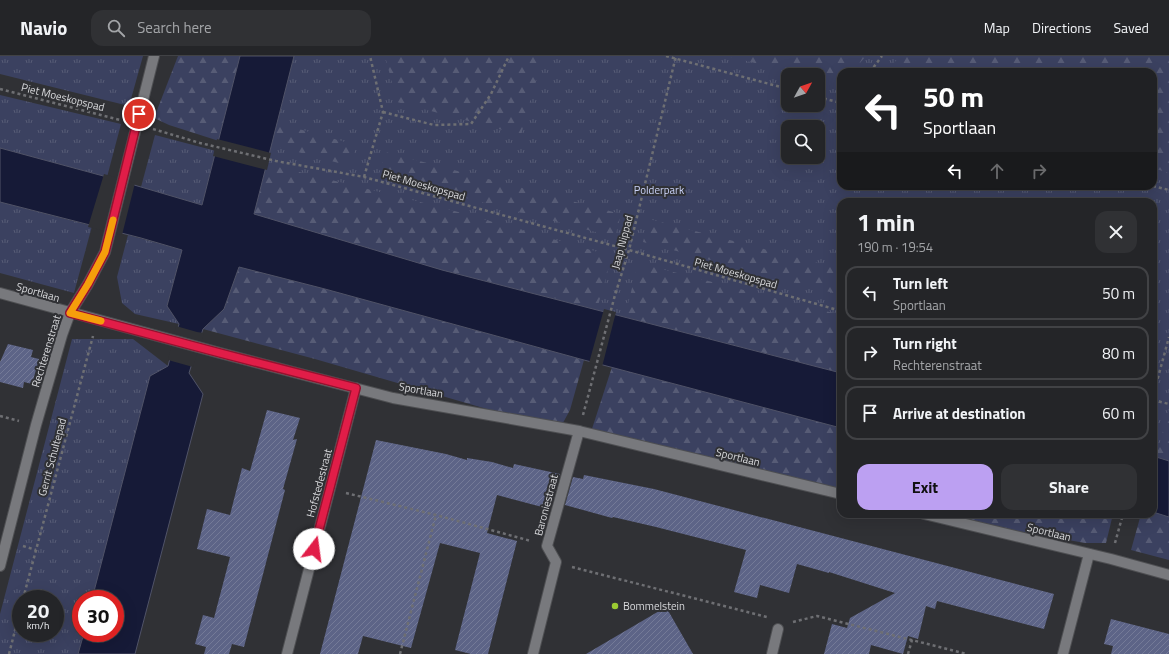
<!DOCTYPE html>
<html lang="en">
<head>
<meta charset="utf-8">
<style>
	body { margin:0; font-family:"Titillium Web",sans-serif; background:#303134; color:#f1f3f6; height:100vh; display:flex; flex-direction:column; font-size:15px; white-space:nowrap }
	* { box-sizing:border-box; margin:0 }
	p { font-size:13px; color:#a3a5a8 }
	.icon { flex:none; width:22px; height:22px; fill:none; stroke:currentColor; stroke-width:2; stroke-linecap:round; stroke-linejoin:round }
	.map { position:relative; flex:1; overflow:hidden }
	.side { position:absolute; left:837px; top:142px; width:320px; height:320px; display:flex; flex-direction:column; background:#242528; border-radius:12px; box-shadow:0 4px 16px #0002,0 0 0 1px #414245 }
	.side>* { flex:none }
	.banner { position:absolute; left:837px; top:12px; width:320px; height:122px; border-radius:12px; box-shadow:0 4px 16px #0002,0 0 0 1px #414245; background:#202124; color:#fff; overflow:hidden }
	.needle { width:26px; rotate:50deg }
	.tools { position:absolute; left:781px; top:12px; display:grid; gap:8px }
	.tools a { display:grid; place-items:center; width:44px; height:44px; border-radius:8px; background:#242528; box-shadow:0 4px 16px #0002,0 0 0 1px #414245; font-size:20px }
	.speed { position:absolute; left:12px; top:534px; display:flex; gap:8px; font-size:20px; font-weight:700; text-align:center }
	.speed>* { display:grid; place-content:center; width:52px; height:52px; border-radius:50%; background:#242528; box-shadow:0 4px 16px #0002,0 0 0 1px #414245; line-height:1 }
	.speed small { font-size:10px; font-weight:400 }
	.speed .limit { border:6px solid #d22; background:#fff; color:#111 }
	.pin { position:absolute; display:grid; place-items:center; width:34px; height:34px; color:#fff; margin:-17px; border:2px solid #fff; border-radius:50%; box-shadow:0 1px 4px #0007 }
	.me { position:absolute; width:44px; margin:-22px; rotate:15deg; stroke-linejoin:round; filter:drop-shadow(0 0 3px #0008) }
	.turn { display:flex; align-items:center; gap:14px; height:84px; padding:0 20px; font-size:18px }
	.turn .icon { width:52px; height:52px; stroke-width:2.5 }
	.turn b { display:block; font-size:28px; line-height:34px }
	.lanes { display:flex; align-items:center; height:38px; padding:0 20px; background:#0003; justify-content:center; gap:20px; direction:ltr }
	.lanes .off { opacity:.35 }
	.round { display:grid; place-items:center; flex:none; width:42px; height:42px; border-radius:12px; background:#303134 }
	.head { display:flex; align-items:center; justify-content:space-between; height:68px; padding:0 20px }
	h1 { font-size:24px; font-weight:700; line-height:30px }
	.primary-button { display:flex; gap:8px; margin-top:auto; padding:8px 20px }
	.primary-button a { flex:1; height:46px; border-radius:12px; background:#bca0f2; color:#111; font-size:16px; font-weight:700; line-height:46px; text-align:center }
	.primary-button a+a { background:#303134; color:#f1f3f6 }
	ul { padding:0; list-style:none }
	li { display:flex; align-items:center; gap:12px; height:54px; margin:0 8px 6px; padding:0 12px; border:2px solid #414245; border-radius:12px }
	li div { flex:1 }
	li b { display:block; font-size:15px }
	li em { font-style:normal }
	header { display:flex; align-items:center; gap:24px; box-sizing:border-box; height:56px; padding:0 20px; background:#242528; border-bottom:1px solid #414245 }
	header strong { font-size:19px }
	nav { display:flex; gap:22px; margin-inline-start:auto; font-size:14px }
	.search { width:280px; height:36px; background:#303134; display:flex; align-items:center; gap:10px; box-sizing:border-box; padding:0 14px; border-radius:12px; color:#a3a5a8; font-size:15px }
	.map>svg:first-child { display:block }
	.grass { fill:url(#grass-tufts); fill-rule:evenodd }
	.forest { fill:url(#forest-firs) }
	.water { fill:#161a37; stroke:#505368 }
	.pier { fill:#303135 }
	.building { fill:url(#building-hatch) }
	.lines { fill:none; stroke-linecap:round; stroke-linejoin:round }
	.minor-casing { stroke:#4e4f52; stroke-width:12 }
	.path { stroke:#6e6f73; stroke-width:2.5; stroke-dasharray:3 3; stroke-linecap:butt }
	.minor { stroke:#78797d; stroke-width:10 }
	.route-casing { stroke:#92132f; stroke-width:10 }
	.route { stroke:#e11d48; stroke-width:7 }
	.slow { stroke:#f59e0b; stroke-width:7 }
	.poi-dot { fill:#9bcb32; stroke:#303135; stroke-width:1.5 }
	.labels { text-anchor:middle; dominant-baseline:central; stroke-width:4; stroke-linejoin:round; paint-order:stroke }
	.street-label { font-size:11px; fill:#d8d9dc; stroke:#303135 }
	.park-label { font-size:11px; fill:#cad2f7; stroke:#303135 }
	.poi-label { font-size:11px; fill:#d8d9dc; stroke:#303135; text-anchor:start }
</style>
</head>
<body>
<header>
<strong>Navio</strong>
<div class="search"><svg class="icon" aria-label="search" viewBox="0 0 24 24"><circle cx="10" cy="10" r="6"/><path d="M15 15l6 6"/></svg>Search here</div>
<nav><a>Map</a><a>Directions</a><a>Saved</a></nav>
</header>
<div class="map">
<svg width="1169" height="598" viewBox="0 0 1169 598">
	<defs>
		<pattern id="grass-tufts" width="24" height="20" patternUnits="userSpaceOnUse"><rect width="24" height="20" fill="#3b4160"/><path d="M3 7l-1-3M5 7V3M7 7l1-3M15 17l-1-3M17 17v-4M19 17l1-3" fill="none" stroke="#575c76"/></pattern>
		<pattern id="forest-firs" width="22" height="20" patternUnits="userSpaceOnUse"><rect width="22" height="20" fill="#3b4160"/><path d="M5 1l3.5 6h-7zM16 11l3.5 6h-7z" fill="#575c76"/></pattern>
		<pattern id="building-hatch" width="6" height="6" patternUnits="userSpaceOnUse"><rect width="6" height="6" fill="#5d6487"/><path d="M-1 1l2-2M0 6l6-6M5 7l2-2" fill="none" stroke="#747a97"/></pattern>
	</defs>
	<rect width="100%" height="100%" fill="#303135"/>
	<g class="grass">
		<path d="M0 0H143L129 50 0 18Z"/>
		<path d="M294 0H1169V403L1153 399V146H841V318L250 166ZM841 16H1153V130H841ZM788 19H818V49H788ZM788 71H818V101H788Z"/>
		<path d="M0 39 121 68 107 121 0 92Z"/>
		<path d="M155 79 216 95 202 149 141 131Z"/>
		<path d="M0 146 92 170 74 237 0 217Z"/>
		<path d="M128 179 182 194 167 250 179 268 135 258 122 247 117 221Z"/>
		<path d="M72 283H133L168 310 92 543H81V577H84L78 598H0V558ZM21 543H55V577H21Z"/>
	</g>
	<g class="forest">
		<path d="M178 0H241L219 85 169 69 154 62Z"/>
		<path d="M385 0H542L521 79 397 46Z"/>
		<path d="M726 0H866L852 16H841V28L818 22V19H804Z"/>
		<path d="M901 0H1169V117L1153 112V16H884Z"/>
		<path d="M277 67 356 89 353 103 346 109 272 89Z"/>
		<path d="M385 96 621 158 615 181 379 119Z"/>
		<path d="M267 108 444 152 612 200 597 253 442 214 254 158Z"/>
		<path d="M649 163 841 213V239L643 186Z"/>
		<path d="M638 207 841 259V317L625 261Z"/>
		<path d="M239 211 325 233 584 304 570 354 559 374 315 303 203 273 224 253Z"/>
		<path d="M612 311 841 372V438L590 379Z"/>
		<path d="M1169 353V405L1156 401Z"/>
		<path d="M1153 456 1169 461V504L1131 494 1141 458H1153Z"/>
		<path d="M935 458H1113L1106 487H1085L995 471Z"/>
	</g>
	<g class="water">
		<path d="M240 0H294L254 158 442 214 841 317V372L584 304 325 233 239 211 224 253 203 273 189 317 203 338 135 598H78L84 577H115V543H92L150 320 168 310 179 268 167 250 182 194 141 182 0 146V92L107 121 202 149Z"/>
		<path d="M1153 400 1169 405V461L1153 456Z"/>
	</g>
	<g class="pier">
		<path d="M217 83 271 97 267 114 213 100Z"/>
		<path d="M104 118 135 127 122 179 88 171Z"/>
		<path d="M604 253 616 256 602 311 589 307Z"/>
		<path d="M176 270 197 276 204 277 193 311 168 304Z"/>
	</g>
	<g class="building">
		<path d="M8 288 33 294 31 301 39 303 32 328 24 326 23 332 0 326V306Z"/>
		<path d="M267 354 300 362 293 384 297 383 283 433 285 434 244 591 232 588 229 598H204L206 591 195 588 203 559 214 562 230 501 197 493 207 453 230 459 242 412 250 415Z"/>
		<path d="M376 384 446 398 467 404V402L492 406 513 412 514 408 560 418 552 446 544 444 542 451 497 439 487 477 517 485 488 598H471L455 594 480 497 440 487 411 592 363 580 358 598H320Z"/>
		<path d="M584 419 654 433 1054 538 1044 573 937 545 935 553 926 550 918 583 908 580 903 598 871 589 869 598H824L832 568 847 572 850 562 895 537 829 516V517L797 508 789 537 760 529 757 542 734 536 746 494 656 471 613 461 612 462 565 449 573 421 583 423Z"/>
		<path d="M666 551 693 598H586Z"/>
		<path d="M1111 563 1169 578V598H1111L1113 590 1104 588Z"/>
	</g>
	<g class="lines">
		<g class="minor-casing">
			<g id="minor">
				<path d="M0 237 220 297 393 342 579 375 841 438"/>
				<path d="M924 458 1111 503 1169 519"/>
				<path d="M0 510 36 369 62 279 70 257 88 228 105 196 154 0"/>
				<path d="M287 598 356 332"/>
				<path d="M533 598 556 506 547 490 579 375"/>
				<path d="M772 598 778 573"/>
				<path d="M1063 598 1089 498"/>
			</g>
		</g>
		<g class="path">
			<path d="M666 0 788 33"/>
			<path d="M870 16 882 0"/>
			<path d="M0 33 120 64"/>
			<path d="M818 41 841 47"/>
			<path d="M383 56 434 69 471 68 491 38 509 0"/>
			<path d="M153 73 200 87 276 105 364 121 629 194 841 255"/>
			<path d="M364 121 383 56 370 0"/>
			<path d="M1153 130 1169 134"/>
			<path d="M1153 340 1169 281"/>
			<path d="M1153 344 1169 348"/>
			<path d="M583 359 615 239 629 194 676 0"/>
			<path d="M0 360 19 365"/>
			<path d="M346 437 436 459 531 485"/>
			<path d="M1115 487 1123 458"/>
			<path d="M23 490 36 494"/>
			<path d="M572 511 767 561"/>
			<path d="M23 543 93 280"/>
			<path d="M793 566 817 560 967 598"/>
			<path d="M9 598 21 551"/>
			<path d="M400 598 436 459"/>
			<path d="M908 598 912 584"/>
		</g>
		<use href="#minor" class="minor"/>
	</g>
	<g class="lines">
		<g class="route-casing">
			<path id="route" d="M139 58 105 196 88 228 70 257 220 297 356 332 314 493"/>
		</g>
		<use href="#route" class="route"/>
		<path class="slow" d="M101 265 70 257 88 228 105 196 113 164"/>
	</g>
	<circle class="poi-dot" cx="615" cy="550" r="4"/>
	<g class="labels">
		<g class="street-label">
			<text transform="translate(63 41) rotate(14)">Piet Moeskopspad</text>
			<text transform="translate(424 129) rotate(16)">Piet Moeskopspad</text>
			<text transform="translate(622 186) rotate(-75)">Jaap Nippad</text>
			<text transform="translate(736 217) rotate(16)">Piet Moeskopspad</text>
			<text transform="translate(38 236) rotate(16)">Sportlaan</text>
			<text transform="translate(46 295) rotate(-73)">Rechterenstraat</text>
			<text transform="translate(421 334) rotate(10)">Sportlaan</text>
			<text transform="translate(52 401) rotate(-75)">Gerrit Schultepad</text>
			<text transform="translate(738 401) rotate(14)">Sportlaan</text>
			<text transform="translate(319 427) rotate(-75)">Hofstedestraat</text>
			<text transform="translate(546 449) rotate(-75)">Baroniestraat</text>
			<text transform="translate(1049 476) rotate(14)">Sportlaan</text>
		</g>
		<g class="park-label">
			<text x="659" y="134">Polderpark</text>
		</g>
		<g class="poi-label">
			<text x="623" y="550">Bommelstein</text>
		</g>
	</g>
</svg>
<div class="tools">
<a><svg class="needle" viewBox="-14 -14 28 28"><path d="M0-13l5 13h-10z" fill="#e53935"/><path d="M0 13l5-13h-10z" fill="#a3a5a8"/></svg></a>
<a><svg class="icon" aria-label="search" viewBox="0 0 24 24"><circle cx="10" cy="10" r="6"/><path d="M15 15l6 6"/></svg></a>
</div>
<div class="speed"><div>20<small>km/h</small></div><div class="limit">30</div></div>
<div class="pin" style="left:139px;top:58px;background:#d93025"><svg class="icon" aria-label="arrive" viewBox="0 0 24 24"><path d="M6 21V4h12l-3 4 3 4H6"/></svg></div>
<svg class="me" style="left:314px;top:493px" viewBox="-20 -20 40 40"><circle r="19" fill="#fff"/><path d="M0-13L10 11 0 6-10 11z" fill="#e11d48"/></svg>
<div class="banner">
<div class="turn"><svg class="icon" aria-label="left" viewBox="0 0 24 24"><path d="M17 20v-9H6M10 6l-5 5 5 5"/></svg><div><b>50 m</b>Sportlaan</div></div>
<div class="lanes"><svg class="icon" aria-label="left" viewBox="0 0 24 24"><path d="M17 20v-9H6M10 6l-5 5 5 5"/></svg><svg class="icon off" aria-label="ahead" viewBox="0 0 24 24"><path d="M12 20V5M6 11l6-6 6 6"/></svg><svg class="icon off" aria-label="right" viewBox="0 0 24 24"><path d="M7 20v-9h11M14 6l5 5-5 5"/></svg></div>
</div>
<section class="side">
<div class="head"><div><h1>1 min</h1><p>190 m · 19:54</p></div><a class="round"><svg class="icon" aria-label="close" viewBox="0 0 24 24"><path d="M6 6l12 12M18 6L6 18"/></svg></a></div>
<ul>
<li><svg class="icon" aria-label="left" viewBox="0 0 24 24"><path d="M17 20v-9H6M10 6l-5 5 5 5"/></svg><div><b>Turn left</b><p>Sportlaan</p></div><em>50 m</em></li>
<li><svg class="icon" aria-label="right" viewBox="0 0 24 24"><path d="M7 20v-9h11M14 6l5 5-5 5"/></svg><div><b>Turn right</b><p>Rechterenstraat</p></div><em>80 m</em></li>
<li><svg class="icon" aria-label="arrive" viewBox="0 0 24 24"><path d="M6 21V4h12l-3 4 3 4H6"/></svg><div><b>Arrive at destination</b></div><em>60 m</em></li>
</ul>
<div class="primary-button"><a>Exit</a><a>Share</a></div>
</section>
</div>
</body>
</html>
